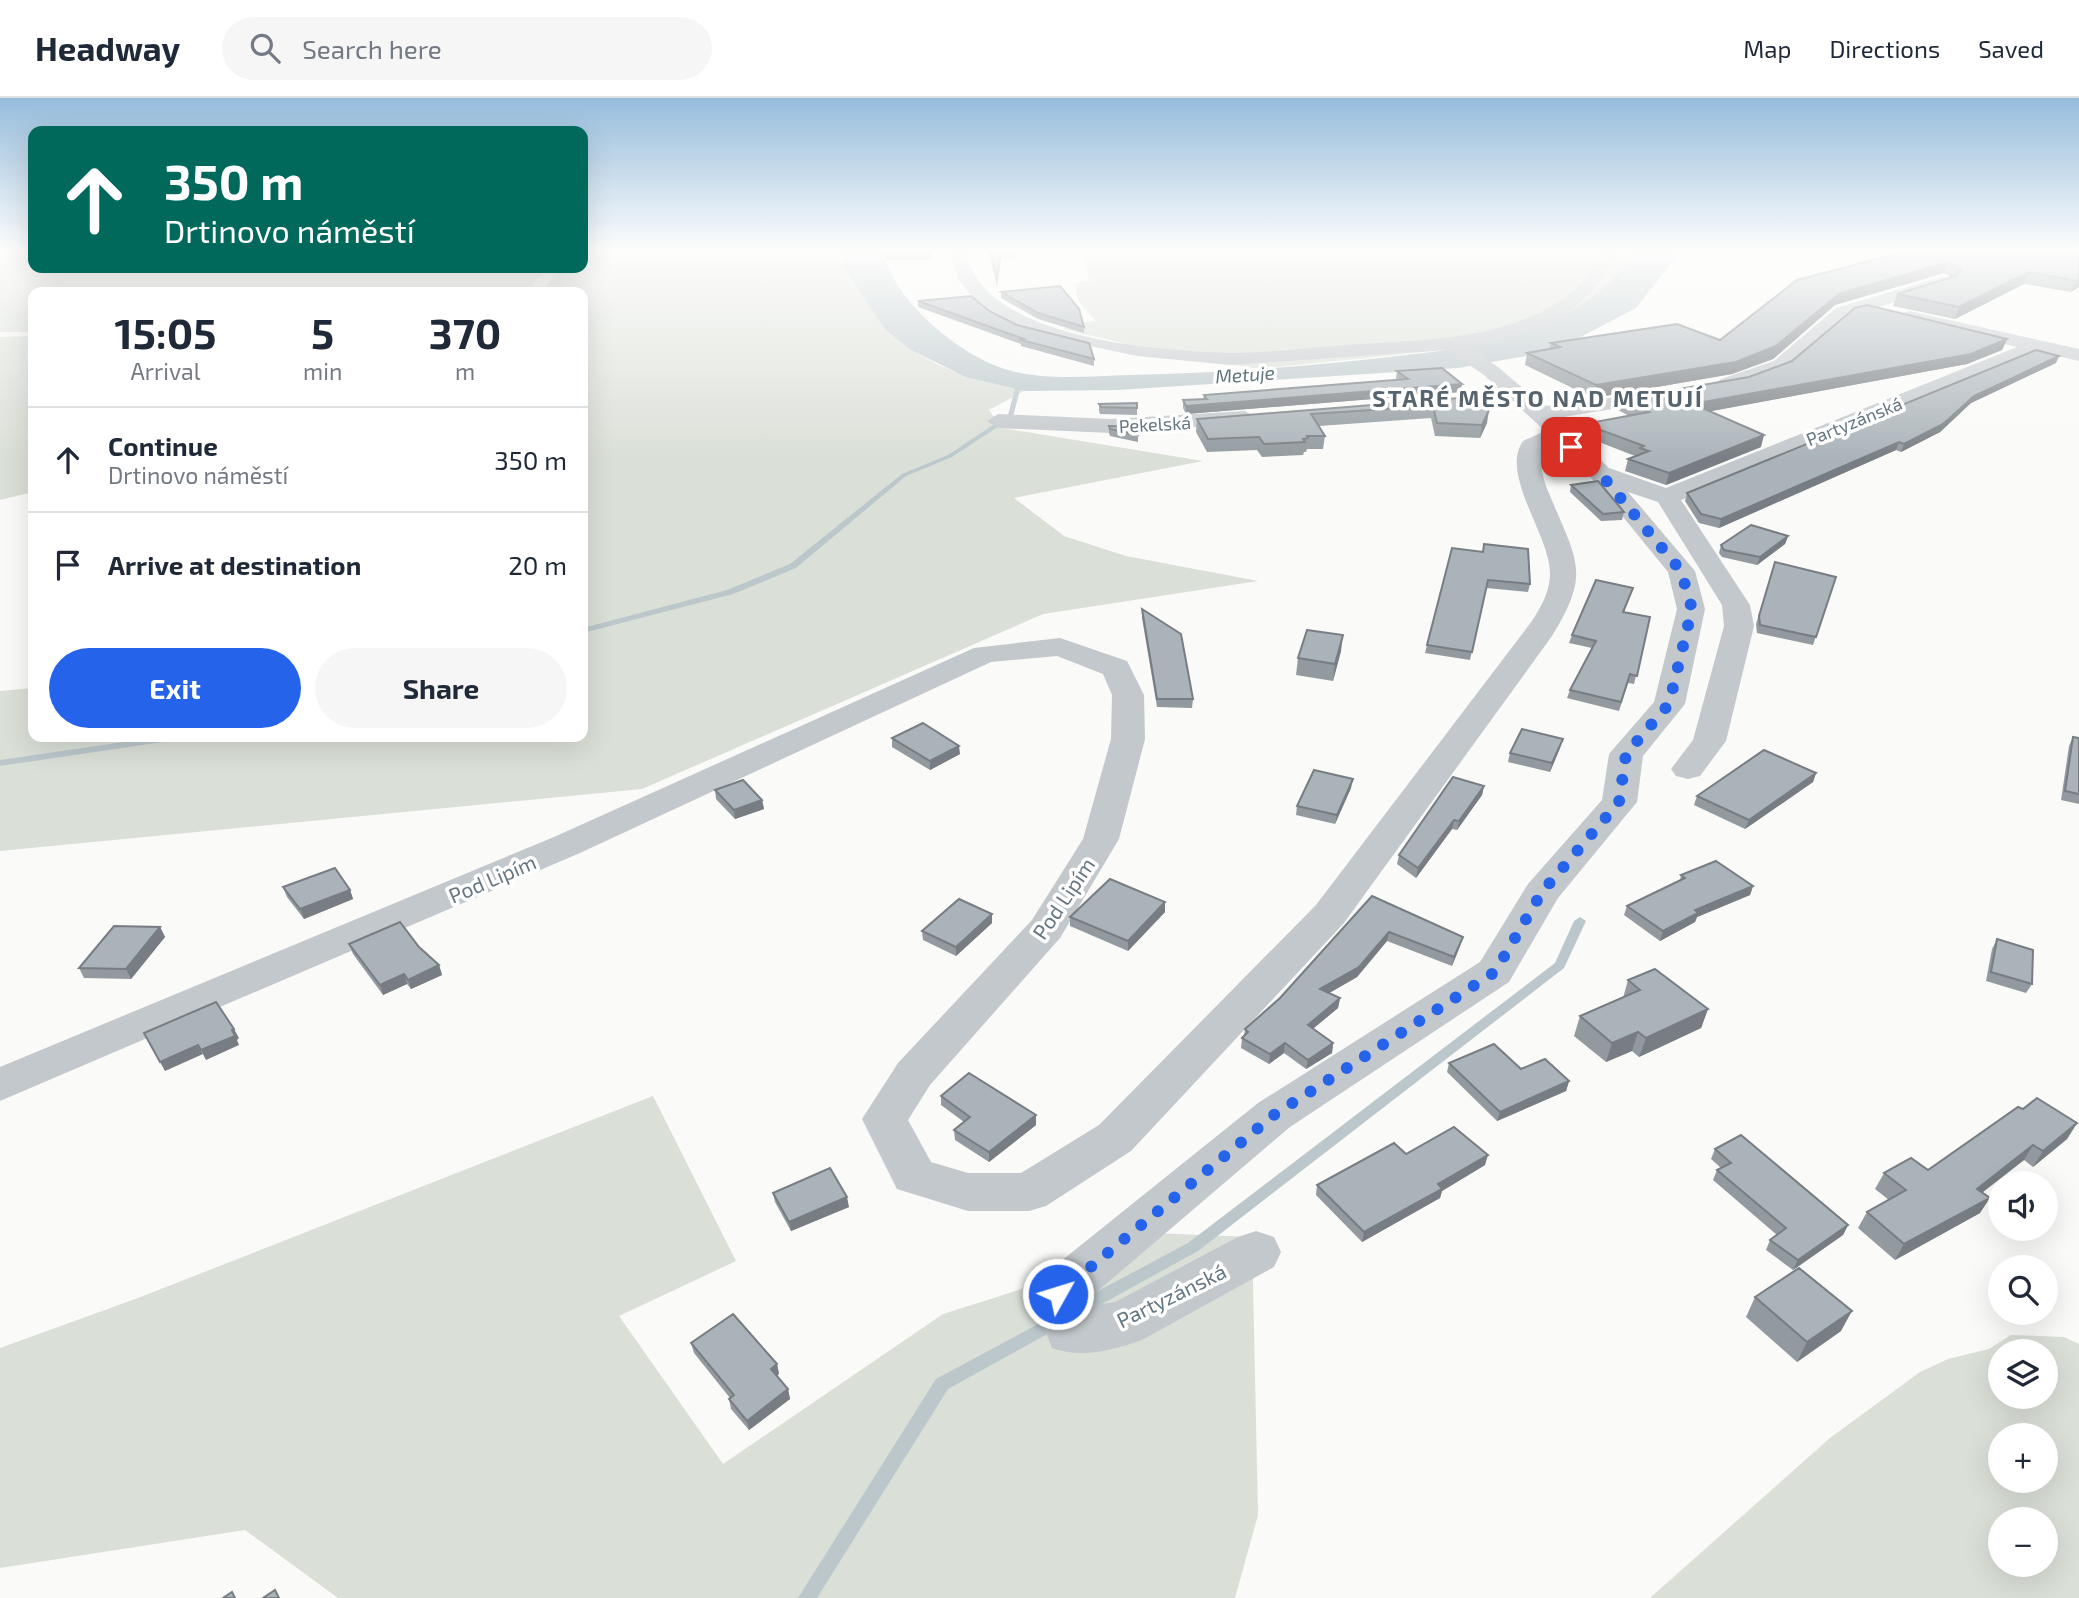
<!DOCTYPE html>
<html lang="en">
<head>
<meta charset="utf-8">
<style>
	body { margin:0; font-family:"Exo 2",sans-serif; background:#f6f6f7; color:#1f2937; height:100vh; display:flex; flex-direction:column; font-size:26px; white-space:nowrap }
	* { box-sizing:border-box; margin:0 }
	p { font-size:23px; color:#747a83 }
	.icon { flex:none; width:38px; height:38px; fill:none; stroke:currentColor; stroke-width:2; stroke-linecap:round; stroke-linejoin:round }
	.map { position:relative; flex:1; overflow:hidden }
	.details { position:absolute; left:28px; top:189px; width:560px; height:455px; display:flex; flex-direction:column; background:#fff; border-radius:14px; box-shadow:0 7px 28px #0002 }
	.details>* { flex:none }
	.top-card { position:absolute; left:28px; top:28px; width:560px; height:147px; border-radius:14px; box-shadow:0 7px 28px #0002; background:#00695c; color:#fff; overflow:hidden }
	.controls { position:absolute; left:1988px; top:1073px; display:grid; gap:14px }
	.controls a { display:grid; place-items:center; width:70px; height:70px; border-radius:50%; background:#fff; box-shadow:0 7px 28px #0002; font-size:35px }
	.pin { position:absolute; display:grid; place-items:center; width:60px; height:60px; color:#fff; margin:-30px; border-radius:14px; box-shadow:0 4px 10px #0006 }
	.me { position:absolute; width:77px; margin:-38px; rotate:51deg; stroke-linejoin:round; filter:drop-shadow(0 0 5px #0008) }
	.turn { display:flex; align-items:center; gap:24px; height:147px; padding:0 21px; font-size:32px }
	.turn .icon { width:91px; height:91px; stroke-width:2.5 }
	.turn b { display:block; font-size:49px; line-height:60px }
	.eta { display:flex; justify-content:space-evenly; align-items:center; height:119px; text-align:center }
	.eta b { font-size:42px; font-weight:700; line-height:49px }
	.action { display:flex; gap:14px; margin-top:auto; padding:14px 21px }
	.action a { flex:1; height:80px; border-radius:42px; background:#2563eb; color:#fff; font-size:28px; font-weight:700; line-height:80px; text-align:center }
	.action a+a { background:#f6f6f7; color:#1f2937 }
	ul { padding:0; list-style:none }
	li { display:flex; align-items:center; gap:21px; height:105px; padding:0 21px; border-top:2px solid #e0e1e3 }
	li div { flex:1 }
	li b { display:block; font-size:26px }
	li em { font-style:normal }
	header { display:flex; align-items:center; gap:42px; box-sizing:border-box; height:98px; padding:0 35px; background:#fff; border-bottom:2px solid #e0e1e3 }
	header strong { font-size:33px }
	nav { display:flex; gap:38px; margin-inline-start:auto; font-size:24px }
	.search { width:490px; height:63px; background:#f6f6f7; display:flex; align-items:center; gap:18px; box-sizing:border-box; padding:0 24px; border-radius:38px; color:#747a83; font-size:26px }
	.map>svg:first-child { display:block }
	.green { fill:#dadfd7; fill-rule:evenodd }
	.water { fill:#bbc7cb }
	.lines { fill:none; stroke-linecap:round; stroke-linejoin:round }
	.stream { fill:#bbc7cb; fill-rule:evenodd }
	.minor { fill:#c3c8cc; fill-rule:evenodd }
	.wall { fill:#929a9f }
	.shaded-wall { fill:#777d82 }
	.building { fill:#aab3b9; stroke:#777d82; stroke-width:2 }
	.route { stroke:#2563eb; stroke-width:12; stroke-dasharray:0 21.6 }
	.labels { text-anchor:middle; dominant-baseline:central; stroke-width:7; stroke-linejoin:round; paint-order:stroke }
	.far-street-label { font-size:18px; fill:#657683; stroke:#fff }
	.far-water-label { font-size:19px; font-style:italic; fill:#60757c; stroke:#fff }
	.street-label { font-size:21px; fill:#657683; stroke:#fff }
	.far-district-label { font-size:23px; font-weight:bold; letter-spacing:2px; fill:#57646e; stroke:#fff }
</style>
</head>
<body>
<header>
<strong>Headway</strong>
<div class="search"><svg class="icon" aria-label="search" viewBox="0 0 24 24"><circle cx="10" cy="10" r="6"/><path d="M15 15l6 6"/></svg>Search here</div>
<nav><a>Map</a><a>Directions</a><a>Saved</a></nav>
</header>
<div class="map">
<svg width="2079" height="1500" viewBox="0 0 2079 1500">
	<rect width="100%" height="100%" fill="#fafaf8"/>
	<g class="green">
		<path d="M0 153H33V170H549L534 184 529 194H33V234H0Z"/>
		<path d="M600 153H840C846 174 856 188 868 205 909 265 957 277 1024 293L989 312 1002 330 1203 363 1014 400 1064 438 1126 458 1258 483 1043 516 642 691 0 753V593L33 590V639H583V194H543C553 174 560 170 583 170V161Z"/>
		<path d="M1082 153H1638L1613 184 1579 209 1537 230 1472 249 1258 271 1139 249 1063 231 1071 226 1096 223 1078 203 1075 185 1089 183Z"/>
		<path d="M33 238V394L0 402V239Z"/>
		<path d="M653 998 736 1163 619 1218 723 1366 943 1216 1119 1160 1152 1135 1252 1139 1258 1417 1235 1500H338L245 1432 0 1470V1250L138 1200Z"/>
		<path d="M2011 1237 2064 1239 2079 1246V1500H1650L1830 1340 1920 1274 1948 1261 1989 1251ZM2000 1253H2046V1298H2000ZM2000 1337H2046V1382H2000ZM2000 1421H2046V1466H2000Z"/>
	</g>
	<path class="water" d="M840 153H883C893 201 954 252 999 269 1039 284 1088 278 1130 277 1217 275 1303 269 1389 259 1439 253 1491 249 1539 228 1582 210 1609 190 1638 153H1681L1636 210 1554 253 1458 270 1118 292 1024 293 966 279 911 252 886 232 846 174Z"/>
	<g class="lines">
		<g class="stream">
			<path d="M1017 283 1022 284 1013 319 952 359 906 378 796 470 733 496 583 535V530L727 492 790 466 902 376 948 357 1008 317Z"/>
			<path d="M158 639H181L176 642 0 668V662Z"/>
			<path d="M1580 819 1586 823 1564 870 1198 1153 1080 1218 1075 1219 1070 1218 1068 1213 1070 1208 1188 1145 1555 865 1574 823Z"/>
			<path d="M1055 1217 1060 1219 1063 1224 1060 1229 948 1291 817 1500H798L936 1281Z"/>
		</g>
		<g class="minor">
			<path d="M950 153H966C980 241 1159 253 1230 255 1269 255 1307 250 1346 247 1416 242 1489 244 1552 208 1577 195 1588 178 1599 153H1615C1591 218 1533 237 1469 249L1498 269 1544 308 1579 305 1668 290 1676 291 1679 296 1676 301 1668 302 1557 320 1609 370 1666 390 2017 249 1902 223 1900 219 1902 215 1909 213 2079 251V263L2040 254 1681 402 1750 507 1754 528 1726 643 1700 678 1688 681 1676 678 1671 671 1693 642 1724 528 1722 507 1658 404 1628 394 1695 473 1705 511 1685 606 1643 658 1637 704 1558 800 1509 884 1290 1029 1086 1203 1088 1208 1115 1204 1238 1139 1256 1133 1274 1139 1281 1154 1274 1169 1142 1242C1113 1252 1081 1261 1052 1250L1032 1196 1040 1180 1258 1005 1480 864 1528 786 1602 702 1609 656 1654 604 1677 511 1668 474 1592 381 1557 345 1542 352C1539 369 1544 384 1551 400 1577 463 1591 475 1552 538L1344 825 1131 1053 1046 1108 1029 1113H968L897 1091 862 1021 898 965 1032 822 1083 741 1111 641 1112 597 1103 576 1057 558 991 564 580 755 0 1003V969L554 739 974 550 1060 540 1127 563 1144 597 1145 641 1119 741 1060 840 930 987 908 1022 931 1064 968 1075H1021L1099 1027 1316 807 1532 523C1541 509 1549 495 1550 478 1552 439 1499 377 1523 343L1545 333 1484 277 1447 252 1230 267 1137 258 1043 238 999 222 982 210 959 182Z"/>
			<path d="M1944 178 1953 183 1950 187 1850 218 1788 271 1728 291 1717 285 1721 281 1774 263 1836 210Z"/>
			<path d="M1245 313 1256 320 1253 325 1111 335 998 330 987 323 998 316 1111 321Z"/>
		</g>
	</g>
	<g class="wall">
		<path d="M886 153H933L931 162H885Z"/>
		<path d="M988 153H1017L1016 161H1001L997 188Z"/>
		<path d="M1894 153H2079V189L2071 194 2024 186 1955 221 1893 208 1897 196 1951 179 1944 175 1835 207 1773 261 1732 276 1593 300 1525 267 1527 255 1550 251 1551 245 1720 242 1900 155Z"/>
		<path d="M1001 194 1084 229V235L1038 221 1001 200Z"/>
		<path d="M918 203 989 213 1017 227 1094 261V268L1021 248V246L918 209Z"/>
		<path d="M2007 241 2002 252 1967 266 1711 313 1761 349 1666 387 1625 373 1628 361 1635 358 1581 337 1584 326 1629 318 1618 312 1621 301Z"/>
		<path d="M2056 265 1971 305 1940 334 1901 354 1896 352 1719 430 1699 425 1685 403 1687 395Z"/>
		<path d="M1397 273 1462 286 1460 294 1186 316 1183 310V302L1203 301 1204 297 1398 282 1396 280Z"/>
		<path d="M1483 298 1487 325 1480 340 1435 338 1431 320 1319 328 1325 338 1323 351H1307L1306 354H1304L1303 357 1262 359 1257 352 1207 354 1196 334 1197 321Z"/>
		<path d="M1137 305V317L1100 316 1099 313V306Z"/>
		<path d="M1109 328 1138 329V344L1110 338 1109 335Z"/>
		<path d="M1571 387 1624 414 1622 422 1601 423 1570 394Z"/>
		<path d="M1788 438 1785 446 1757 467 1722 459 1719 455 1721 447Z"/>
		<path d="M1484 446 1530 486 1528 494 1486 490 1470 562 1425 555 1427 547 1483 453Z"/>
		<path d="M1775 464 1836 479 1813 547 1757 535 1756 526Z"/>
		<path d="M1633 490 1624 514 1650 519 1634 586 1628 585 1619 613 1567 600 1570 592 1592 550 1569 545 1572 537Z"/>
		<path d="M1142 511 1193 601 1192 610 1157 609 1142 520Z"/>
		<path d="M1341 553 1333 583 1296 577 1298 560Z"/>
		<path d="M2073 639 2079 640V706L2061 702 2069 648Z"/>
		<path d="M892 640 960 656 930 672 892 649Z"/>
		<path d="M1560 650 1550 674 1508 664 1510 655Z"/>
		<path d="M1816 675 1813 684 1745 731 1694 707 1697 698Z"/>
		<path d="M1484 688 1482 697 1457 732 1452 731 1416 780 1397 766 1399 757Z"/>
		<path d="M1351 690 1335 726 1296 717 1297 708Z"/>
		<path d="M715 692 762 702 764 711 735 721 716 701Z"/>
		<path d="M1681 777 1753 788 1750 797 1697 819 1695 824 1660 843 1624 817 1627 808 1680 782Z"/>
		<path d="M283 789 350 792 353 801 304 821 287 799Z"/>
		<path d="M1372 798 1460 848 1452 868 1387 843 1357 879 1329 895 1340 900 1338 910 1313 931 1333 945 1332 955 1306 971 1284 955 1269 966 1241 950 1242 940 1244 937 1245 931 1280 900Z"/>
		<path d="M1165 814 1128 853 1070 828V819Z"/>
		<path d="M992 825 956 858 923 842 922 833Z"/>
		<path d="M160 829 165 839 131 881 84 880 79 870Z"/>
		<path d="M1997 841 2032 886 2026 895 1986 883 1992 851Z"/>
		<path d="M349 846 439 867 442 877 411 891 407 886 383 897 353 856Z"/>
		<path d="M1628 882 1708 911 1701 930 1639 959 1632 953 1606 964 1574 938 1580 918 1623 900Z"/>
		<path d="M1449 965 1521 971 1569 983 1566 993 1497 1023 1447 974Z"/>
		<path d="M941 998 1036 1017V1027L989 1064 955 1042 954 1032 964 1024 941 1007Z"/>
		<path d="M2023 1011 2077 1025 2067 1041 2033 1069 2024 1062 1982 1095 1980 1115 1895 1162 1858 1130 1867 1114 1889 1102 1875 1091 1884 1075 1928 1072Z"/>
		<path d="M1715 1051 1848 1127 1843 1137 1793 1172 1766 1152 1770 1142 1777 1137 1713 1082 1717 1072 1721 1070 1711 1061Z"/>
		<path d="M1406 1056 1485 1067 1442 1093 1440 1100 1362 1144 1316 1097 1317 1087Z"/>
		<path d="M773 1095 849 1109 791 1133 775 1104Z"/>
		<path d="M1755 1199 1841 1233 1797 1264 1746 1219Z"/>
		<path d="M691 1245 777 1266 779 1276 777 1278 788 1291 790 1301 749 1332 731 1311 729 1301 730 1300 694 1255Z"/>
	</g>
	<g class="shaded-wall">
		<path d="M1001 153V161L997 188V178Z"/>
		<path d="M1948 164 1944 175 1835 207 1773 261 1732 276 1593 300 1596 287 1736 264 1839 196Z"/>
		<path d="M2029 174 2024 186 1955 221 1959 209Z"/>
		<path d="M2079 181V189L2071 194 2076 183Z"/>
		<path d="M2007 241 2002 252 1967 266 1690 317 1693 306Z"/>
		<path d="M2059 258 2056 265 1971 305 1940 334 1901 354 1904 346 1974 298Z"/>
		<path d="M1462 286 1460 294 1186 316V308Z"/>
		<path d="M1489 312 1487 325 1480 340 1482 327Z"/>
		<path d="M1764 337 1761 349 1666 387 1669 375Z"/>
		<path d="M1899 344 1896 352 1719 430 1721 421Z"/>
		<path d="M1788 438 1785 446 1757 467 1760 459Z"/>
		<path d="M1343 537 1341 553 1333 583 1335 566Z"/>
		<path d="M1563 641 1560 650 1550 674 1552 665Z"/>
		<path d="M959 648 960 656 930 672V663Z"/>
		<path d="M1816 675 1813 684 1745 731 1749 722Z"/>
		<path d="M1353 681 1351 690 1335 726 1337 717Z"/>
		<path d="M1484 688 1482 697 1457 732 1459 723Z"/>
		<path d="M762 702 764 711 735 721 734 712Z"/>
		<path d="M1454 722 1452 731 1416 780 1418 770Z"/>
		<path d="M1753 788 1750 797 1697 819 1695 824 1660 843 1663 833 1695 812Z"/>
		<path d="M350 792 353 801 304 821 300 811Z"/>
		<path d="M1165 804V814L1128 853V843Z"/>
		<path d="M992 816V825L956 858V849Z"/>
		<path d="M160 829 165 839 131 881 126 871Z"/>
		<path d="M1389 834 1387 843 1357 879 1319 901 1320 891Z"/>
		<path d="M1463 839 1460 848 1452 868 1454 859Z"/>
		<path d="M439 867 442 877 411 891 408 882Z"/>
		<path d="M404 876 407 886 383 897 380 887Z"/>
		<path d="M1340 900 1338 910 1306 936 1308 927Z"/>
		<path d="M1708 911 1701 930 1639 959 1646 940Z"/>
		<path d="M234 931 239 940 237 942 239 947 206 962 201 952Z"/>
		<path d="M1638 934 1632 953 1606 964 1612 945Z"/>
		<path d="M1285 945 1284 955 1269 966 1270 956Z"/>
		<path d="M1333 945 1332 955 1306 971 1308 962Z"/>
		<path d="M198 947 203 956 165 973 160 964Z"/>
		<path d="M1569 983 1566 993 1497 1023 1500 1014Z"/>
		<path d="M1036 1017V1027L989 1064V1054Z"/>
		<path d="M2077 1025 2067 1041 2033 1069 2043 1053Z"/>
		<path d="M2033 1047 2024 1062 1967 1106 1977 1091Z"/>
		<path d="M1488 1057 1485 1067 1442 1093 1440 1100 1362 1144 1364 1134 1438 1086Z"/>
		<path d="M847 1099 849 1109 791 1133 789 1124Z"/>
		<path d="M1990 1100 1980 1115 1895 1162 1904 1146Z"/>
		<path d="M1848 1127 1843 1137 1793 1172 1798 1162Z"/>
		<path d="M1852 1213 1841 1233 1797 1264 1807 1244Z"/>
		<path d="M777 1266 779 1276 773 1281 771 1271Z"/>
		<path d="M788 1291 790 1301 749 1332 747 1323Z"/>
	</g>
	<g class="building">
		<path d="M886 153H932L931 156H885Z"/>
		<path d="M990 153H1001L997 178Z"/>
		<path d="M1907 153H2079V181L2076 183 2029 174 1959 209 1897 196 1956 178 1961 171 1948 164 1839 196 1776 248 1736 264 1596 287 1527 255 1560 249 1551 245 1677 226 1720 242 1797 182Z"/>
		<path d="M1060 188 1079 211 1084 229 1038 215 1001 194Z"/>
		<path d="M971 198 989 213 1017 227 1089 245 1094 261 1021 242 1024 241 918 203Z"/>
		<path d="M1867 207 2007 241 1971 256 1693 306 1764 337 1669 375 1628 361 1649 353 1640 350 1644 348 1584 326 1649 314 1621 301 1749 279 1792 263 1855 210Z"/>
		<path d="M2036 252 2059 258 1974 298 1943 326 1904 346 1899 344 1721 421 1701 416 1687 395Z"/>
		<path d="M1442 270 1462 286 1186 308 1183 302 1207 301 1204 297 1408 281 1397 273Z"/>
		<path d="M1483 298 1489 312 1482 327 1437 325 1433 308 1311 316 1325 338H1307L1308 340 1303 341 1305 344 1264 346 1259 339 1208 341 1197 321Z"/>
		<path d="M1137 305V310L1101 309 1099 306Z"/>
		<path d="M1109 328 1138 329V337L1110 331Z"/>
		<path d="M1598 383 1624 414 1603 416 1571 387Z"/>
		<path d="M1751 427 1788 438 1760 459 1724 452 1721 447Z"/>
		<path d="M1484 446 1528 451 1530 486 1488 482 1472 554 1427 547 1452 450 1483 454Z"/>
		<path d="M1775 464 1836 479 1816 539 1760 527 1759 518Z"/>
		<path d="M1596 482 1633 490 1623 514 1650 519 1637 578 1630 576 1621 604 1570 592 1596 543 1572 537Z"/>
		<path d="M1142 511 1181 536 1193 601H1157Z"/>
		<path d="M1307 532 1343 537 1335 566 1298 560Z"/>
		<path d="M923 625 959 648 930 663 892 640Z"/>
		<path d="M1522 631 1563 641 1552 665 1510 655Z"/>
		<path d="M2073 639 2079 640V696L2065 693Z"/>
		<path d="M1764 652 1816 675 1749 722 1697 698Z"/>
		<path d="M1314 672 1353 681 1337 717 1297 708Z"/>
		<path d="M1453 679 1484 688 1459 723 1454 722 1418 770 1399 757Z"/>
		<path d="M743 682 762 702 734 712 715 692Z"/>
		<path d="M1716 763 1753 788 1695 812 1698 815 1663 833 1627 808 1685 780 1681 777Z"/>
		<path d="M335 770 350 792 300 811 283 789Z"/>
		<path d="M1110 781 1165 804 1128 843 1070 819Z"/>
		<path d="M1372 798 1463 839 1454 859 1389 834 1359 869 1320 891 1340 900 1308 927 1333 945 1308 962 1285 945 1270 956 1242 940 1248 934 1245 931 1280 900Z"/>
		<path d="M959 801 992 816 956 849 922 833Z"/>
		<path d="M400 824 419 849 439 867 408 882 404 876 380 887 349 846Z"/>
		<path d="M114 828 160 829 126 871 79 870Z"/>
		<path d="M1997 841 2033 852 2032 886 1991 874Z"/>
		<path d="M1655 871 1708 911 1646 940 1638 934 1612 945 1580 918 1640 892 1628 882Z"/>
		<path d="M216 904 234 931 232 932 235 938 201 952 198 947 160 964 144 935Z"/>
		<path d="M1494 946 1521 971 1545 961 1569 983 1500 1014 1449 965Z"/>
		<path d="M969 975 1036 1017 989 1054 954 1032 970 1019 941 998Z"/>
		<path d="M2037 1000 2077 1025 2043 1053 2033 1047 1977 1091 1990 1100 1904 1146 1867 1114 1906 1092 1884 1075 1911 1060 1928 1072 2018 1009 2023 1011Z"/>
		<path d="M1454 1029 1488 1057 1438 1086 1442 1091 1364 1134 1317 1087 1394 1045 1406 1056Z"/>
		<path d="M1741 1037 1848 1127 1798 1162 1770 1142 1786 1130 1717 1072 1731 1065 1715 1051Z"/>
		<path d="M830 1070 847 1099 789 1124 773 1095Z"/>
		<path d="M1799 1170 1852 1213 1807 1244 1755 1199Z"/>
		<path d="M733 1216 777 1266 771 1271 788 1291 747 1323 729 1301 734 1297 691 1245Z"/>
		<path d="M275 1492 279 1500H263Z"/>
		<path d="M232 1494 235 1500H223Z"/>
	</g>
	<linearGradient id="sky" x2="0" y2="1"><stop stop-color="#96bcdc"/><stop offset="0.42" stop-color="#fdfdfc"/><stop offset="1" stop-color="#fdfdfc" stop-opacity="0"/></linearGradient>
	<rect width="2079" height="363" fill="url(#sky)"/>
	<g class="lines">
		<path class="route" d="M1058 1196 1274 1017 1495 874 1542 794 1619 704 1626 656 1669 606 1692 511 1681 473 1599 374 1571 349"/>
	</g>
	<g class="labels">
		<g class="far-street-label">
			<text transform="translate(1854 323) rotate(-22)">Partyzánská</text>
			<text transform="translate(1155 326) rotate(-3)">Pekelská</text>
		</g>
		<g class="far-water-label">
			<text transform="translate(1245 276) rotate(-4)">Metuje</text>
		</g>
		<g class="street-label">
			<text transform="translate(492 780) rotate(-23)">Pod Lipím</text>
			<text transform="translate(1063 800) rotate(-56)">Pod Lipím</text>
			<text transform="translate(1171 1197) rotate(-26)">Partyzánská</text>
		</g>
		<g class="far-district-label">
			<text x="1538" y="300">STARÉ MĚSTO NAD METUJÍ</text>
		</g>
	</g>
</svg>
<div class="controls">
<a><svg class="icon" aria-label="sound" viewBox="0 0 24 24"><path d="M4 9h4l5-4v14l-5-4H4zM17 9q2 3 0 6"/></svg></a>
<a><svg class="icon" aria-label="search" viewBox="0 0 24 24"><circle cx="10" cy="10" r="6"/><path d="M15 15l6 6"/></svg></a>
<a><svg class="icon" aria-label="layers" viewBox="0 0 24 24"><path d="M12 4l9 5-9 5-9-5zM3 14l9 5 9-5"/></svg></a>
<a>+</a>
<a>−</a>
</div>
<div class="pin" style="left:1571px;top:349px;background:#d93025"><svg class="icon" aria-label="arrive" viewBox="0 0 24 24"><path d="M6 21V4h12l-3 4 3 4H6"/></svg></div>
<svg class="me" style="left:1058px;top:1196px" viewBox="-20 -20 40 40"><circle r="17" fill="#2563eb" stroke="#fff" stroke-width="3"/><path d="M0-11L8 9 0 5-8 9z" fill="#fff"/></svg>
<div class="top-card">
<div class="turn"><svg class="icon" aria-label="ahead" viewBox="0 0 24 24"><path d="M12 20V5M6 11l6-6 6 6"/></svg><div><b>350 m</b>Drtinovo náměstí</div></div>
</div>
<section class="details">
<div class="eta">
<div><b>15:05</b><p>Arrival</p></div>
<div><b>5</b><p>min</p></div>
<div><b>370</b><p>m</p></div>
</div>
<ul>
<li><svg class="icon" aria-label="ahead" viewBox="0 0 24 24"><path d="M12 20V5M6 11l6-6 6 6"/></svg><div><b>Continue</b><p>Drtinovo náměstí</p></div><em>350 m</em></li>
<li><svg class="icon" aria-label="arrive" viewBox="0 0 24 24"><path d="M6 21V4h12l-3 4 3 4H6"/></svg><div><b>Arrive at destination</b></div><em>20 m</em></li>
</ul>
<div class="action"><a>Exit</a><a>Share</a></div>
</section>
</div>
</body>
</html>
